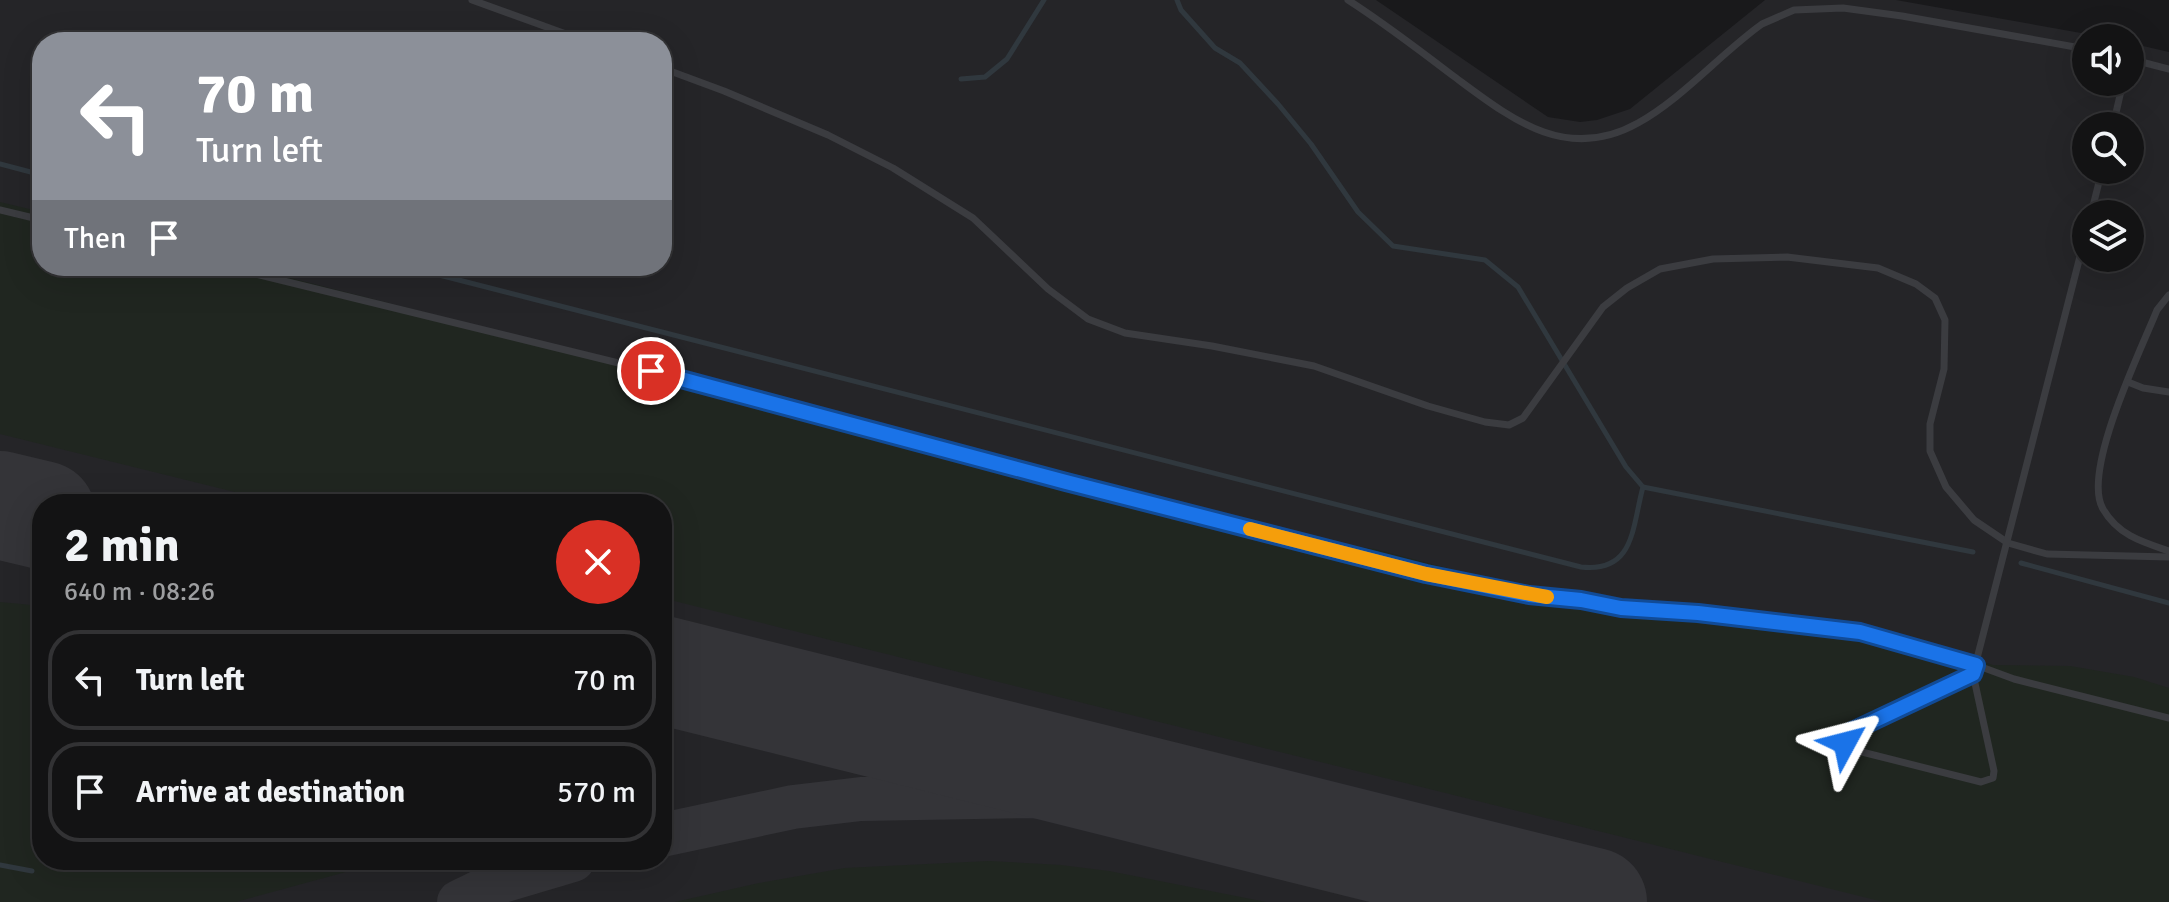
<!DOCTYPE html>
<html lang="en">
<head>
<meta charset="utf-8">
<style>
	body { margin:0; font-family:Signika,sans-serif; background:#1c1c1d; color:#f1f3f6; height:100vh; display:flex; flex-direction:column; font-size:30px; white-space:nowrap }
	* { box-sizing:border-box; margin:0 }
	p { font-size:26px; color:#9d9ea0 }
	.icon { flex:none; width:44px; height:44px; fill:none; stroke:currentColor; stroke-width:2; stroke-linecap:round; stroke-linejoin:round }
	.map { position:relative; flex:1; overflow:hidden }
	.sheet { position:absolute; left:32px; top:494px; width:640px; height:376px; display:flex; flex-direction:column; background:#131314; border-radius:32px; box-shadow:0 8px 32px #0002,0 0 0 2px #323234 }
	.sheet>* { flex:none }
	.guide { position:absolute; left:32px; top:32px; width:640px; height:244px; border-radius:32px; box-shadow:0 8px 32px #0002,0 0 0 2px #323234; background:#8c9099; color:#fff; overflow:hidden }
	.buttons { position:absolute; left:2072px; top:24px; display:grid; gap:16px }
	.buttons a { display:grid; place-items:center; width:72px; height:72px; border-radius:50%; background:#131314; box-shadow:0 8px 32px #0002,0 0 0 2px #323234; font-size:40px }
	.pin { position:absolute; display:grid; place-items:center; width:68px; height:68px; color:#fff; margin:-34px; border:4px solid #fff; border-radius:50%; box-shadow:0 2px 8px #0007 }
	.me { position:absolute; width:88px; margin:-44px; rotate:52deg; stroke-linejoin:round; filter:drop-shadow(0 0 6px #0008) }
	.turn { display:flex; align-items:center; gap:28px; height:168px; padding:0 32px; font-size:36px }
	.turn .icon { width:104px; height:104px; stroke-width:2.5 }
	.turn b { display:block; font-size:56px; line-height:68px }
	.then { display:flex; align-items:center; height:76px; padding:0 32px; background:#0003; gap:16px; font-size:30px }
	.round { display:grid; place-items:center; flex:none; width:84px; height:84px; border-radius:42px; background:#1c1c1d }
	.overview { display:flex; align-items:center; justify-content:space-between; height:136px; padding:0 32px }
	h1 { font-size:48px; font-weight:700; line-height:60px }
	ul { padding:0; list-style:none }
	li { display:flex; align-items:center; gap:24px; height:100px; margin:0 16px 12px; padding:0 16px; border:4px solid #323234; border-radius:32px }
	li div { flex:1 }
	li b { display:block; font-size:30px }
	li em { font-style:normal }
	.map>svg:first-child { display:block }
	.built { fill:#252528; fill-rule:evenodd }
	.green { fill:#202620 }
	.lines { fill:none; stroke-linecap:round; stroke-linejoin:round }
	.stream { stroke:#30383e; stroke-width:5 }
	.taxiway { stroke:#343438; stroke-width:44 }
	.runway { stroke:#343438; stroke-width:108 }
	.lane { stroke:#3b3c40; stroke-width:7 }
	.route-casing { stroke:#114b97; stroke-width:20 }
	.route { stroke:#1a73e8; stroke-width:14 }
	.slow { stroke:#f59e0b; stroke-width:14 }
</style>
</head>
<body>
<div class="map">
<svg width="2169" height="902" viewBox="0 0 2169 902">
	<rect width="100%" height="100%" fill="#19191b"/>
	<path class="built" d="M0 0H1376L1548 117 1580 122 1597 120 1630 109 1765 0H1896L2109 38H2086V82H2130V43L2169 52V902H0ZM42 42H662V266H42ZM2086 126H2130V170H2086ZM2086 214H2130V258H2086ZM42 504H662V860H42Z"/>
	<g class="green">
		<path d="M0 202 42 212V266H243L797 407 1068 472 1324 542 1375 549 1500 582 1572 598 1661 607 1787 614 1893 633 1993 665 2070 666 2134 677 2169 688V902H1883L662 598V504H283L0 434Z"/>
		<path d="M0 602 42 606V860H390L236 902H0Z"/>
		<path d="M989 861 1061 865 1109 871 1266 902H675L759 883 845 868Z"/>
	</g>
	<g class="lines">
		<g class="stream">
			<path d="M1177 0 1181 10 1215 48 1240 63 1278 104 1311 144 1358 212 1393 246 1485 260 1518 287 1626 467 1643 487"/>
			<path d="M961 79 985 77 1007 59 1044 0"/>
			<path d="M0 164 42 175"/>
			<path d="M404 266 1581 567C1635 573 1632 527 1643 487L1973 552"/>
			<path d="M2021 563 2169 603"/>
			<path d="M0 865 32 871"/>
		</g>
		<g class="taxiway">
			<path d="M0 534 42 536"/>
			<path d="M662 835 793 807 861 799 1033 796 1211 807"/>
			<path d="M1345 840 1376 867 1401 902"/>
			<path d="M1432 862 1534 902"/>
			<path d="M459 902 502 881 573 860"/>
		</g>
		<g class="runway">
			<path d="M0 505 42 515"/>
			<path d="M662 670 1593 902"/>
		</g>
		<g class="lane">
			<path d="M472 0 588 42"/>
			<path d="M1348 0C1384 23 1418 49 1452 75 1509 117 1565 164 1638 123 1683 98 1720 54 1762 24L1794 10 1843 8 1902 16 2086 49"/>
			<path d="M2130 59 2169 69"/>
			<path d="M662 68 724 91 828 135 893 168 973 218 1048 289 1088 319 1125 333 1212 346 1314 366 1428 406 1485 422 1509 425 1523 418 1603 307 1627 288 1660 269 1713 259 1787 257 1878 268 1916 284 1935 298 1945 320 1944 369 1930 424V451L1946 487 1974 520 2008 543 2047 554 2169 557"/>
			<path d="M2113 126 2123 82"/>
			<path d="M0 210 42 220"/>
			<path d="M2091 214 2102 170"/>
			<path d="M223 266 651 371 1066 482 1426 574 1529 595 1581 600 1621 608 1698 613 1860 632 1976 665 2014 679 2169 718"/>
			<path d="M2169 295 2157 310C2141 350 2081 472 2103 509 2118 535 2142 542 2169 551"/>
			<path d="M2128 382 2143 388 2169 392"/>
			<path d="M1973 674 1848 733 1844 737 1845 743 1850 749 1981 782 1993 778 1994 771 1973 674 2086 233"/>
		</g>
	</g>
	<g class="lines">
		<g class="route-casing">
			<path id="route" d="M651 371 1066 482 1426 574 1529 595 1581 600 1621 608 1698 613 1860 632 1976 665 1973 674 1848 733 1844 737 1845 743"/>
		</g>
		<use href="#route" class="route"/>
		<path class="slow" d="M1250 529 1426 574 1547 597"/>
	</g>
</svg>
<div class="buttons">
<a><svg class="icon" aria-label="sound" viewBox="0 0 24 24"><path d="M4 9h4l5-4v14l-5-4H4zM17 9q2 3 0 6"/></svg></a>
<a><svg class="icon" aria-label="search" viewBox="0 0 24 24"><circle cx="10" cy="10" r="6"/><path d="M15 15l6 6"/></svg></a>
<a><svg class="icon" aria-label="layers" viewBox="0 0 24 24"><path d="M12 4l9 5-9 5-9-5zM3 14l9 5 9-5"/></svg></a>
</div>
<div class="pin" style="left:651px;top:371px;background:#d93025"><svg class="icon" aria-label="arrive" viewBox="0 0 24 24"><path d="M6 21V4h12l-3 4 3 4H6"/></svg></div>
<svg class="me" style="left:1845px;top:743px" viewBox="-20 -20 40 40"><path d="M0-17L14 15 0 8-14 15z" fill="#1a73e8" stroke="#fff" stroke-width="4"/></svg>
<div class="guide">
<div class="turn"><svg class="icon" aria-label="left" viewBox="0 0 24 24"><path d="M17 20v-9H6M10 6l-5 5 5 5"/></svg><div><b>70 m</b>Turn left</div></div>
<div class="then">Then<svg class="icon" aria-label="arrive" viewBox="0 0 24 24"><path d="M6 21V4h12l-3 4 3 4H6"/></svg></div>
</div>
<section class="sheet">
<div class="overview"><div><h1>2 min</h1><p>640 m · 08:26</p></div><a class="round" style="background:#d93025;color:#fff"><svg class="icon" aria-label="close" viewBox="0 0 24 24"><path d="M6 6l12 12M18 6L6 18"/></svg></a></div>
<ul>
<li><svg class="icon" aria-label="left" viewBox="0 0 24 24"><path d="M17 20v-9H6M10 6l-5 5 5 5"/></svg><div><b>Turn left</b></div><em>70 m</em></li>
<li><svg class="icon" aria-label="arrive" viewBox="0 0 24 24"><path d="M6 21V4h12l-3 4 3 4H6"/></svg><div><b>Arrive at destination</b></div><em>570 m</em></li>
</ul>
</section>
</div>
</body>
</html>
